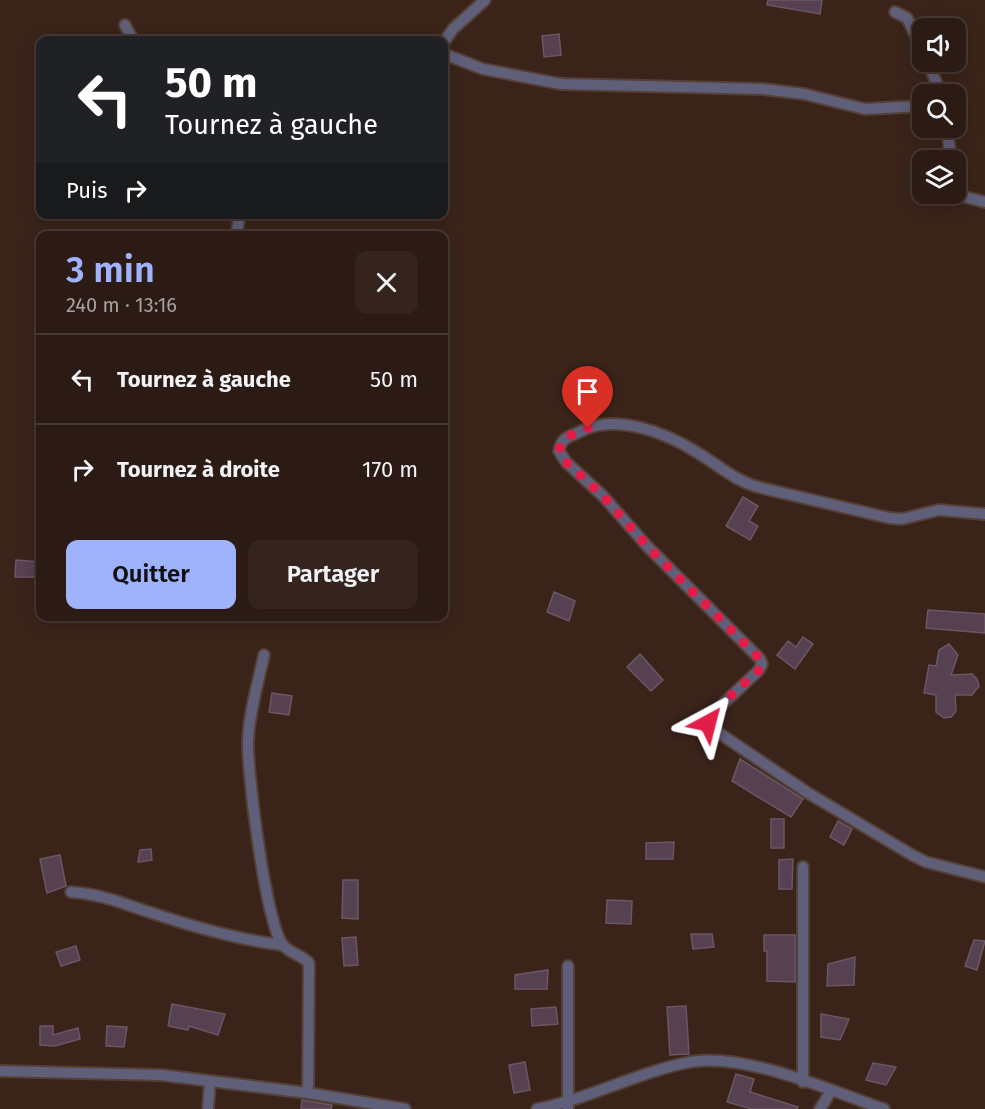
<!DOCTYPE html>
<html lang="fr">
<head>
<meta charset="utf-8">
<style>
	body { margin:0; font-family:"Fira Sans",sans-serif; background:#34241d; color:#f1f3f6; height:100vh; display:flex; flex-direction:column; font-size:22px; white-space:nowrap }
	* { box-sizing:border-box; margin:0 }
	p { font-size:20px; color:#a6a1a0 }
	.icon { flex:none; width:33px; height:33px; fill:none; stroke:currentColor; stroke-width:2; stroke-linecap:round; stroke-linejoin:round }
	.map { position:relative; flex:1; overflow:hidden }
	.side { position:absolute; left:36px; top:231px; width:412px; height:390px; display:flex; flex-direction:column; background:#2c1b14; border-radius:12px; box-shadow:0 3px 15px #0003,0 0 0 2px #483934 }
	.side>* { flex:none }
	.guide { position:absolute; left:36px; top:36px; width:412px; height:183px; border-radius:12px; box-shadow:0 3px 15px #0003,0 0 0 2px #483934; background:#202124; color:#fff; overflow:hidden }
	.tools { position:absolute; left:912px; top:18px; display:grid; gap:12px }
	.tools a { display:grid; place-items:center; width:54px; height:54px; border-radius:12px; background:#2c1b14; box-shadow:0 3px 15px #0003,0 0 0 2px #483934; font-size:30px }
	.pin { position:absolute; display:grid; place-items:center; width:51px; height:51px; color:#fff; margin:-62px -26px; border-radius:50% 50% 50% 0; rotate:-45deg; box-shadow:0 0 6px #0007 }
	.pin .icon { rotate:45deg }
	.me { position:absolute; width:66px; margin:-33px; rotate:38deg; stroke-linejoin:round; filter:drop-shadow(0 0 4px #0008) }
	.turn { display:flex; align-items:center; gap:21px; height:126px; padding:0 30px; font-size:27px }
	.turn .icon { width:78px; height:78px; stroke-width:2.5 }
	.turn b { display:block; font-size:42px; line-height:51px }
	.then { display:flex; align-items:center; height:57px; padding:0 30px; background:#0003; gap:12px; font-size:22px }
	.round { display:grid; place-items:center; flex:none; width:63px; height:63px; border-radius:12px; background:#34241d }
	.overview { display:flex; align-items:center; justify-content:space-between; height:102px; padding:0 30px }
	h1 { font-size:36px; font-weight:600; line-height:45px; color:#9fb3fd }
	.cta { display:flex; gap:12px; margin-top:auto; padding:12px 30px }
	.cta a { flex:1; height:69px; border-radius:12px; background:#9fb3fd; color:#111; font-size:24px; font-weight:600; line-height:69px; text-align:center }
	.cta a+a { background:#34241d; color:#f1f3f6 }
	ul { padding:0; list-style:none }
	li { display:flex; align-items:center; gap:18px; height:90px; padding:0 30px; border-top:2px solid #483934 }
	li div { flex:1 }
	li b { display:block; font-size:22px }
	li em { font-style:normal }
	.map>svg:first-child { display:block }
	.building { fill:#564151; stroke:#6c5666; stroke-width:1.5 }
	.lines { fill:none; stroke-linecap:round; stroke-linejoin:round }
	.minor-casing { stroke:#554037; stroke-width:14 }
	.minor { stroke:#605f79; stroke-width:10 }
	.route { stroke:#e11d48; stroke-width:10; stroke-dasharray:0 18 }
</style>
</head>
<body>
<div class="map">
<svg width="985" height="1109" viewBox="0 0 985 1109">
	<rect width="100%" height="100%" fill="#3a241a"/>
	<g class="building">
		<path d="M768 0H822L820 14 767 5Z"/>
		<path d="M559 34 561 55 544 57 542 36Z"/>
		<path d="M743 497 758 506 749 521 758 526 750 540 726 526Z"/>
		<path d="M16 560 40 562V577H15Z"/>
		<path d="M554 592 575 601 569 621 547 612Z"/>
		<path d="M928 610 985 614V633L926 628Z"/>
		<path d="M803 637 813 644 795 669 777 655 788 641 796 647Z"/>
		<path d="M949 644 958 655 951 675 972 674 977 679 979 686 972 695H955L956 711 951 717 944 718 936 712V695L924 693 929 665 936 666 939 650Z"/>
		<path d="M640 654 663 680 651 691 627 667Z"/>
		<path d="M272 693 292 696 289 715 269 712Z"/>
		<path d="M740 759 803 799 791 817 732 781Z"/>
		<rect x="771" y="819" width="13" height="29"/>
		<path d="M838 821 852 829 844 845 830 837Z"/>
		<path d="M674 842 673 859H646V843Z"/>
		<path d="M151 849 152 860 138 862 140 850Z"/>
		<path d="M60 855 66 886 47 893 40 859Z"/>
		<path d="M793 859 792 889H779V860Z"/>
		<path d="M343 880H358V919L342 918Z"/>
		<path d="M607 900 632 901 631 924 606 923Z"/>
		<path d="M691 934H712L714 947 693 949Z"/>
		<path d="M764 935H795V982L767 981V951H764Z"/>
		<path d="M356 937 358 965 344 966 342 938Z"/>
		<path d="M974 940 985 941 977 970 965 966Z"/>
		<path d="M76 946 80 960 61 966 56 952Z"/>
		<path d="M855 957 854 985 827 986 828 964Z"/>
		<path d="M548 970 547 989H515V975Z"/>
		<path d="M172 1004 225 1014 218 1035 189 1026 188 1030 168 1026Z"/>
		<path d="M686 1006 689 1054 670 1055 667 1007Z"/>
		<path d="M556 1007 558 1024 532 1026 531 1009Z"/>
		<path d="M821 1014 849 1019 840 1040 821 1037Z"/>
		<path d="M40 1026H53V1035L78 1028 80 1039 55 1046 40 1045Z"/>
		<path d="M107 1026 127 1027 124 1047 106 1046Z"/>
		<path d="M525 1062 530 1090 514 1093 509 1065Z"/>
		<path d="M873 1063 896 1067 886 1085 866 1080Z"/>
		<path d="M736 1074 754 1079 750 1092 798 1107 797 1109H752L727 1102Z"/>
		<path d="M302 1100 332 1105 331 1109H301Z"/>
	</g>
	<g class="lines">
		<g class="minor-casing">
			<g id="minor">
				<path d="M895 12 907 18 922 48"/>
				<path d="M125 25 133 40"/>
				<path d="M444 42 453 29 485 0"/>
				<path d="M444 54 483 69 561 84 763 89 804 94 865 109 922 106"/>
				<path d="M928 62 941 94"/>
				<path d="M947 128 951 160"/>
				<path d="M956 189 965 197 985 202"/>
				<path d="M236 236 240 214"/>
				<path d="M985 514 939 510 902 519 889 518 762 488C736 482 721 467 698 453 667 433 616 413 581 431 569 438 562 436 559 451L566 462 603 496 647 546 760 659 762 664 759 670 709 717 708 723 713 729 808 793 912 855 926 862 985 877"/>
				<path d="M264 655C258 683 249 713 248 741 247 772 266 925 283 945 289 953 302 955 309 963L308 1093"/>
				<path d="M71 892C106 895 120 903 152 913 194 927 238 940 283 945"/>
				<path d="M568 966V1109"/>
				<path d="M0 1071 161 1075 308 1093 405 1109"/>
				<path d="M803 1082V867"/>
				<path d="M208 1109 210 1081"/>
				<path d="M537 1109C589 1099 638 1072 690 1062 745 1052 831 1091 884 1109"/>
				<path d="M820 1109 831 1091"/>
			</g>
		</g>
		<use href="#minor" class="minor"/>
	</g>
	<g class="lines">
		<path class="route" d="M588 428C575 435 562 434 559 451L566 462 603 496 647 546 760 659 762 664 759 670 715 710 709 717 708 723"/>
	</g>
</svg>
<div class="tools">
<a><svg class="icon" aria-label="sound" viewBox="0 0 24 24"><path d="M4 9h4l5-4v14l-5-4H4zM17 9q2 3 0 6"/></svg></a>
<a><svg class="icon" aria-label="search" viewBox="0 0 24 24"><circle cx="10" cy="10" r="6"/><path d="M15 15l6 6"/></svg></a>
<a><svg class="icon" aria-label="layers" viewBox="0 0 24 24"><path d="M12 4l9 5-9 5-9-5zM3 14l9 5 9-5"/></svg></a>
</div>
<div class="pin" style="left:588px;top:428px;background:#d93025"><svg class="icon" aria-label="arrive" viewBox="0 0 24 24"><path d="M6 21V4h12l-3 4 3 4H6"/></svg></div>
<svg class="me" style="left:708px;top:723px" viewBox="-20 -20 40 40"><path d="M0-17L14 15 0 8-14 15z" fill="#e11d48" stroke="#fff" stroke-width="4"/></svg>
<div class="guide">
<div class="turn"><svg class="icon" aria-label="left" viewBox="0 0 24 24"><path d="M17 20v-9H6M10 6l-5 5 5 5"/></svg><div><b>50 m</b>Tournez à gauche</div></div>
<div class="then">Puis<svg class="icon" aria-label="right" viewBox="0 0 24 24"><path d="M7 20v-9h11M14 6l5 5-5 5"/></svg></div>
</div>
<section class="side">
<div class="overview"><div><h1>3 min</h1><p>240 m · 13:16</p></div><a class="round"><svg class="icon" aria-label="close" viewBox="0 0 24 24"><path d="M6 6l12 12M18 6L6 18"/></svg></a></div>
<ul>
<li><svg class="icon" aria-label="left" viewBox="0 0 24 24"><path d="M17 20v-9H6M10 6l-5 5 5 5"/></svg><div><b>Tournez à gauche</b></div><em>50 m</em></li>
<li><svg class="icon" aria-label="right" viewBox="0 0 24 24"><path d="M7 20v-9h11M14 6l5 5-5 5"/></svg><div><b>Tournez à droite</b></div><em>170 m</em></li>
</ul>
<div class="cta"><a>Quitter</a><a>Partager</a></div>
</section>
</div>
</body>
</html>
